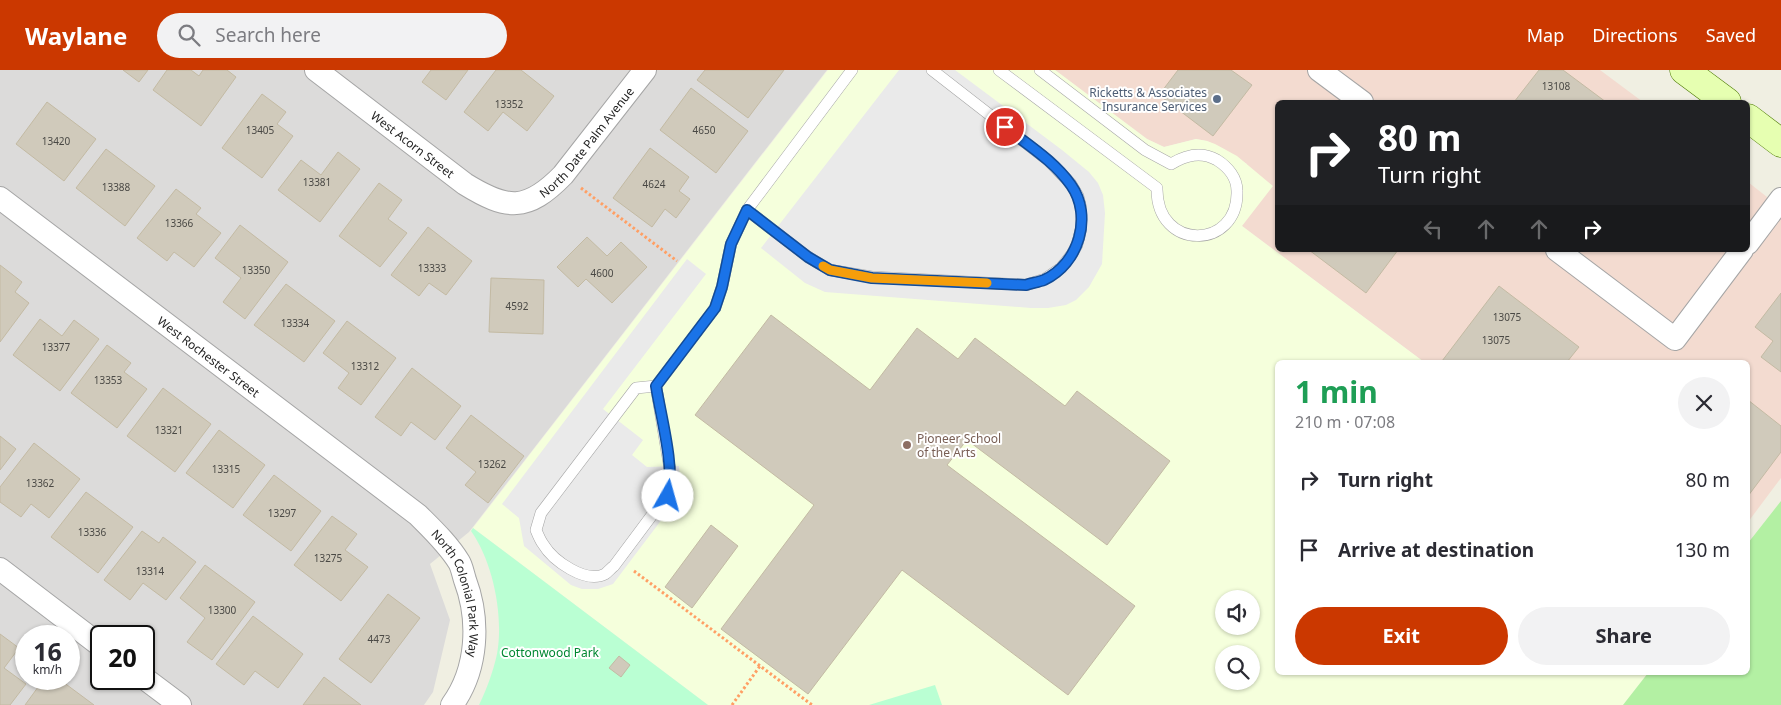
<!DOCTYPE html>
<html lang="en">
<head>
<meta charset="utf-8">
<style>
	body { margin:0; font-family:"Noto Sans",sans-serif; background:#f2f2f3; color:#2b2b33; height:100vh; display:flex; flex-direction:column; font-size:19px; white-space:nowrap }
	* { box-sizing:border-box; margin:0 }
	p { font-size:16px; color:#7c7c81 }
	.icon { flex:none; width:28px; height:28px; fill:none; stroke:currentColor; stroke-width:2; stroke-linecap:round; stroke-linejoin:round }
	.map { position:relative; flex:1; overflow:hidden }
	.side { position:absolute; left:1275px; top:290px; width:475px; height:315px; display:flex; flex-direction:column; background:#fff; border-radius:8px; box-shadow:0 1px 4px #0004 }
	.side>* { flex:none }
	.top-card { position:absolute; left:1275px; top:30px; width:475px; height:152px; border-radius:8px; box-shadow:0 1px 4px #0004; background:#202124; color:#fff; overflow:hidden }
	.fabs { position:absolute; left:1215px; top:520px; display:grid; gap:10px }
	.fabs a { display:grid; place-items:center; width:45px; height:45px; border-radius:50%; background:#fff; box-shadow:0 1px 4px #0004; font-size:25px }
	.speed { position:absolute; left:15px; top:555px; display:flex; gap:10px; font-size:25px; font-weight:700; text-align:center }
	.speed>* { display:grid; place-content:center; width:65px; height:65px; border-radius:50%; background:#fff; box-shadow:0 1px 4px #0004; line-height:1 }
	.speed small { font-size:12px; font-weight:400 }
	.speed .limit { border:2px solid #111; border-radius:8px; background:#fff; color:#111 }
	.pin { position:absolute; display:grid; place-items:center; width:42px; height:42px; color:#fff; margin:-21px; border:2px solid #fff; border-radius:50%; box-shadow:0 1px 5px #0007 }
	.me { position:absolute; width:55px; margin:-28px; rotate:7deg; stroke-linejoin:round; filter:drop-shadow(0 0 4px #0008) }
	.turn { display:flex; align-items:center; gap:18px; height:105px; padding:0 20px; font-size:22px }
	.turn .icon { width:65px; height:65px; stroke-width:2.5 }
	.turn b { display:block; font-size:35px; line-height:42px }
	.lanes { display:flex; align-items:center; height:48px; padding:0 20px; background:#0003; justify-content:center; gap:25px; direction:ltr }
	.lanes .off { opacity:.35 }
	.round { display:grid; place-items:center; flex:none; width:52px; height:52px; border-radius:26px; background:#f2f2f3 }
	.headline { display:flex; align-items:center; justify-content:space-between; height:85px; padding:0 20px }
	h1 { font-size:30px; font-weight:700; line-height:38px; color:#1e9e55 }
	.action { display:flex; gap:10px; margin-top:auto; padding:10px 20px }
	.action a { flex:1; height:58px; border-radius:30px; background:#cb3800; color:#fff; font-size:20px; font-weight:700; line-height:58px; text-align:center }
	.action a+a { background:#f2f2f3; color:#2b2b33 }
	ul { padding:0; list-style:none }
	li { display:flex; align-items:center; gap:15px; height:70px; padding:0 20px }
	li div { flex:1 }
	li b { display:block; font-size:19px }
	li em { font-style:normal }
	header { display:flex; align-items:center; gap:30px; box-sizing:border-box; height:70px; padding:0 25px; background:#cb3800; color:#fff }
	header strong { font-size:24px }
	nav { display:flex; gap:28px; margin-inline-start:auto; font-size:18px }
	.search { width:350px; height:45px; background:#f2f2f3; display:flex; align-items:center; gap:12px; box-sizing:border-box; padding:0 18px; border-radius:28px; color:#7c7c81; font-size:19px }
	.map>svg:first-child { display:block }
	.residential { fill:#dcdbda; fill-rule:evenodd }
	.commercial { fill:#f3dbd0 }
	.education { fill:#f5ffdc; fill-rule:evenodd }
	.grass { fill:#b3f0a3 }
	.park { fill:#baffd3 }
	.parking { fill:#eaeaea }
	.building { fill:#d0cabb; stroke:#c3baa3 }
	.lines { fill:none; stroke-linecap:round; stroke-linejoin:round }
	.lane-casing { stroke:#a5a5a5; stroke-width:12 }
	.street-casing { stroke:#a5a5a5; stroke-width:24 }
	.secondary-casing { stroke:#4b7900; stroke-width:29 }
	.path { stroke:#ff9f64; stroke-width:3; stroke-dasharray:2.5 2.5; stroke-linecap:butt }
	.lane { stroke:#fff; stroke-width:11 }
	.street { stroke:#fff; stroke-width:22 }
	.secondary { stroke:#e6ffb1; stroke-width:28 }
	.route-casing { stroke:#114b97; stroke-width:12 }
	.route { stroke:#1a73e8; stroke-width:9 }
	.slow { stroke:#f59e0b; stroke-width:9 }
	.service-dot { fill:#5c6f8a; stroke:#fff; stroke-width:2 }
	.education-dot { fill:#8d6e63; stroke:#fff; stroke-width:2 }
	.labels { text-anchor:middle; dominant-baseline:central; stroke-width:4; stroke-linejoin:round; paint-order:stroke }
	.number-label { font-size:10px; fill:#4a4945 }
	.service-label { font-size:12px; fill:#4e5e75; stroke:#fff; text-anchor:end }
	.street-label { font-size:12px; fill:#1e1e1e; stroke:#fff }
	.education-label { font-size:12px; fill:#785e54; stroke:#fff; text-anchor:start }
	.park-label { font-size:12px; fill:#008731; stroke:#fff }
</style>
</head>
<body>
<header>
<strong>Waylane</strong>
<div class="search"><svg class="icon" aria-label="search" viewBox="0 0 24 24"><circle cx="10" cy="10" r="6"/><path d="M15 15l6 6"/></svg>Search here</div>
<nav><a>Map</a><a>Directions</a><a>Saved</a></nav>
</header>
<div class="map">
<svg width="1781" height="635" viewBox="0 0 1781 635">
	<rect width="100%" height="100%" fill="#f0efe2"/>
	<path class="residential" d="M0 0H827L469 462 430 494 450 550 433 622 424 635H0ZM26 566H69V609H26ZM101 566H144V609H101Z"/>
	<path class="commercial" d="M1055 0H1600L1643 32H1278V180H1748V112L1781 138V408L1748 452V292H1424L1242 156 1247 94 1224 79 1207 71 1196 69 1164 77 1147 69Z"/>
	<path class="education" d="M828 0H1055L1147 69 1164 77 1196 69 1207 71 1215 74 1237 86 1273 116 1242 156 1424 292H1278V602L1648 603 1623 635H708L473 458ZM1224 529H1251V556H1224ZM1224 584H1251V611H1224Z"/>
	<path class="grass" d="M1781 431V635H1623L1648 603 1748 602V473Z"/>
	<g class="park">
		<path d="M473 458 708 635H479C487 618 493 602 497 584 504 546 493 492 471 461Z"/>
		<path d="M935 615 942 635H869Z"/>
	</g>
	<g class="parking">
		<path d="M899 0H955L1062 80 1089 102 1098 113 1103 125 1105 143 1102 194 1089 217 1076 230 1066 235 1048 238H1031L825 222 805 213 761 178Z"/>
		<path d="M687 189 706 204 603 339 643 370 632 385 647 397 679 396 681 424 613 514 598 519H582L571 515 524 476 519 448 502 434Z"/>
	</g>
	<g class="building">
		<path d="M123 0H148L139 12Z"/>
		<path d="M167 0H191L199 6 203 0H227L236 7 201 56 153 20Z"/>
		<path d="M431 0H468L446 30 422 12Z"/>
		<path d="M496 0H521L554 26 527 61 503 42 488 61 464 42Z"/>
		<path d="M705 0H784L748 48 697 10Z"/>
		<path d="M1178 0H1231L1252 15 1213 66 1159 25Z"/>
		<path d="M1539 0H1563L1606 32H1514Z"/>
		<path d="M691 18 748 61 716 103 660 60Z"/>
		<path d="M262 24 286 42 277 54 293 66 262 108 222 78Z"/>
		<path d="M47 32 96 69 64 111 16 74Z"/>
		<path d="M650 78 689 107 679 121 690 129 676 148 665 139 652 157 613 128Z"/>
		<path d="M106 79 155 116 125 156 76 118Z"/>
		<path d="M338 82 360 99 320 152 278 120 301 90 321 105Z"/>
		<path d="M379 113 402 130 388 149 407 163 380 197 339 166Z"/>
		<path d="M176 119 201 138 196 144 221 163 194 197 174 182 167 191 137 168Z"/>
		<path d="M240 155 288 192 245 249 223 232 241 208 215 188Z"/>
		<path d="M428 157 472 191 446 225 429 213 419 226 391 205Z"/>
		<path d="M587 167 607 186 621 172 647 197 612 233 586 209 578 217 557 197Z"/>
		<path d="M1309 180H1398L1366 223Z"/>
		<path d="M0 195 22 212 15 222 29 233 0 272Z"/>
		<path d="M491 208 544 210 543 264 489 262Z"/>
		<path d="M286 214 335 251 304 292 254 255Z"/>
		<path d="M1499 216 1579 277 1567 292H1445L1442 291Z"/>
		<path d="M1781 223V302L1761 287 1773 271 1755 257Z"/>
		<path d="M771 245 870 320 917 258 958 289 975 268 1065 336 1077 321 1170 391 1107 475 967 370 947 395 1135 536 1068 625 902 500 808 624 721 559 814 435 695 345Z"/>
		<path d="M40 249 62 266 74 250 99 269 60 321 13 285Z"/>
		<path d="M347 251 396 288 361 335 338 318 349 303 323 283Z"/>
		<path d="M107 275 131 293 124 302 147 319 117 358 71 323Z"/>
		<path d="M412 298 461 336 435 370 411 352 401 366 375 347Z"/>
		<path d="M163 318 211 354 175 402 127 366Z"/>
		<path d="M1748 330 1781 356V382L1748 426Z"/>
		<path d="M471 345 524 386 488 433 465 415 476 402 446 378Z"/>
		<path d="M219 360 265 395 233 438 186 403Z"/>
		<path d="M0 366 16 379 0 400Z"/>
		<path d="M34 373 80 409 49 448 31 434 21 447 0 432V417Z"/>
		<path d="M274 405 321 441 291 481 243 445Z"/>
		<path d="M86 422 133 457 98 503 51 467Z"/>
		<path d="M332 446 357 464 345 480 368 497 341 531 294 495Z"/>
		<path d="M711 455 738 476 692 538 665 517Z"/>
		<path d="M142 461 159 473 163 467 196 492 166 530 143 513 130 530 104 510Z"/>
		<path d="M205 495 255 532 212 590 187 572 205 548 180 528Z"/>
		<path d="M388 524 420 548 371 613 339 589Z"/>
		<path d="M253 546 303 584 278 618 255 601 244 615 216 594Z"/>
		<path d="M0 564 19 578 4 598 26 614 10 635H0Z"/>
		<path d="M619 586 630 595 621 607 609 598Z"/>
		<path d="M324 607 361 635H303Z"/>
		<path d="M58 609H59L94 635H25L41 613 50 620Z"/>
	</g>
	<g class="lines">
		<g class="lane-casing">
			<g id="lane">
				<path d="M852 0 747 140 808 187 830 200 872 207 1026 215 1045 209 1061 198 1072 184 1077 175 1081 159V138L1078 126 1071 114 1049 91 932 0"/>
				<path d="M999 0 1157 118C1156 182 1239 180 1237 121 1237 108 1228 97 1217 90 1201 81 1186 85 1171 94L1145 80 1040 0"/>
				<path d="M656 316 636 318 541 443 536 460C538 465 540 470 543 474 553 491 586 514 605 504 608 502 611 498 614 496L667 425 670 415V400L656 316 715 238 722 217 731 174 747 140"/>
			</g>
		</g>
		<g class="street-casing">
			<g id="street">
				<path id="s1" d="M316 0 465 114C507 140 527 142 563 105L645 0"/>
				<path d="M1319 0 1362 32"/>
				<path id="s2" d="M0 128 418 445C432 459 448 474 459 492 462 497 463 504 465 510 480 550 478 599 452 635"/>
				<path d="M1748 173 1781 129"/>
				<path d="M1557 180 1675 269 1742 180"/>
				<path d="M0 499 101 576"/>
				<path d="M144 608 180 635"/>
			</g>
		</g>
		<g class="secondary-casing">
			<g id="secondary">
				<path d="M1684 0 1727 32"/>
				<path d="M1748 48 1781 73"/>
			</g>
		</g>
		<g class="path">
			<path d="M581 118 677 191"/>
			<path d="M634 501 812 635"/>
			<path d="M732 635 760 596"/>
		</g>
		<use href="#lane" class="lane"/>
		<use href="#street" class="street"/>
		<use href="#secondary" class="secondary"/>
	</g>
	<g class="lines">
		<g class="route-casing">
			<path id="route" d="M668 426C675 397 661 347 656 316L715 238 722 217 731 174 747 140 808 187 830 200 872 208 1026 215C1032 213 1039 212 1044 210 1079 194 1093 146 1071 115 1054 91 1028 75 1005 57"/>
		</g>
		<use href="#route" class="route"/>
		<path class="slow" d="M823 196 830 200 872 208 987 213"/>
	</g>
	<circle class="service-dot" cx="1217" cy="29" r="5"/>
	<circle class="education-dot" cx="907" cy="375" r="5"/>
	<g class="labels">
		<g class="number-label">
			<text x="1556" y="16">13108</text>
			<text x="509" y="34">13352</text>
			<text x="260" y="60">13405</text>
			<text x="704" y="60">4650</text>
			<text x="56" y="71">13420</text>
			<text x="317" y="112">13381</text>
			<text x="654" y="114">4624</text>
			<text x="116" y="117">13388</text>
			<text x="179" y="153">13366</text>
			<text x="432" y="198">13333</text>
			<text x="256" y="200">13350</text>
			<text x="602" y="203">4600</text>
			<text x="517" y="236">4592</text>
			<text x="1507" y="247">13075</text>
			<text x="295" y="253">13334</text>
			<text x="1496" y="270">13075</text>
			<text x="56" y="277">13377</text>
			<text x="365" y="296">13312</text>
			<text x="108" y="310">13353</text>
			<text x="169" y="360">13321</text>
			<text x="492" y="394">13262</text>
			<text x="226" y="399">13315</text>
			<text x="40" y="413">13362</text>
			<text x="282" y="443">13297</text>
			<text x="92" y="462">13336</text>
			<text x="328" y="488">13275</text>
			<text x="150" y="501">13314</text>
			<text x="222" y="540">13300</text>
			<text x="379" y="569">4473</text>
		</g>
		<g class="service-label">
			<text x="1207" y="22">Ricketts &amp; Associates<tspan x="1207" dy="14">Insurance Services</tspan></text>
		</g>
		<g class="street-label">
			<text stroke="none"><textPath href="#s1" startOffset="339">North Date Palm Avenue</textPath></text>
			<text stroke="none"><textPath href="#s1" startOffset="122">West Acorn Street</textPath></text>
			<text stroke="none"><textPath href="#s2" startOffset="262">West Rochester Street</textPath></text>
			<text stroke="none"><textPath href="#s2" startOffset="616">North Colonial Park Way</textPath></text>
		</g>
		<g class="education-label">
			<text x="917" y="368">Pioneer School<tspan x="917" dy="14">of the Arts</tspan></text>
		</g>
		<g class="park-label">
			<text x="550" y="582">Cottonwood Park</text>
		</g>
	</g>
</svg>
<div class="fabs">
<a><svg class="icon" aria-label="sound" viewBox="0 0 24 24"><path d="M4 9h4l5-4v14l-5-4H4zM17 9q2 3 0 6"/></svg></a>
<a><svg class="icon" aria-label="search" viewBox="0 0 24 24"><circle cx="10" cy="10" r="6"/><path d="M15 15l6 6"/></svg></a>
</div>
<div class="speed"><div>16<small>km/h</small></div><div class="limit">20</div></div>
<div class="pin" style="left:1005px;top:57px;background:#d93025"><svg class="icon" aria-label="arrive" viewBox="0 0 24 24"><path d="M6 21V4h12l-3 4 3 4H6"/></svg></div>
<svg class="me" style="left:668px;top:426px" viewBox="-20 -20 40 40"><circle r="19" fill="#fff"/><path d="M0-13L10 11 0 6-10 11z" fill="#1a73e8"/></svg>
<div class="top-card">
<div class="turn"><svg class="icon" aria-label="right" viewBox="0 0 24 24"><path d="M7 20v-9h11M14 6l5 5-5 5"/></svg><div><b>80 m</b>Turn right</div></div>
<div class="lanes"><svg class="icon off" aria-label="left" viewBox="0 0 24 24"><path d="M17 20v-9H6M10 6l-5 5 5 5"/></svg><svg class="icon off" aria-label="ahead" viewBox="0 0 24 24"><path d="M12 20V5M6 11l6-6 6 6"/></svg><svg class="icon off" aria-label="ahead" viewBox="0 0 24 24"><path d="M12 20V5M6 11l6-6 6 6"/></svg><svg class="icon" aria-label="right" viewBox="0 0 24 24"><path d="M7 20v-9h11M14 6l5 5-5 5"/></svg></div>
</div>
<section class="side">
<div class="headline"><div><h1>1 min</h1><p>210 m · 07:08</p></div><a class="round"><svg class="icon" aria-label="close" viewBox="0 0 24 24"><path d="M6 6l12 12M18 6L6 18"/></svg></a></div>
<ul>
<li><svg class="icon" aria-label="right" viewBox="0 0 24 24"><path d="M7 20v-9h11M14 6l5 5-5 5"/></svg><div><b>Turn right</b></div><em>80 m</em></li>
<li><svg class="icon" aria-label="arrive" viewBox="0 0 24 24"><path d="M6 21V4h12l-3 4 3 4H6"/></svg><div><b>Arrive at destination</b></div><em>130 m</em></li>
</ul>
<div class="action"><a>Exit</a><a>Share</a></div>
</section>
</div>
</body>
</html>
